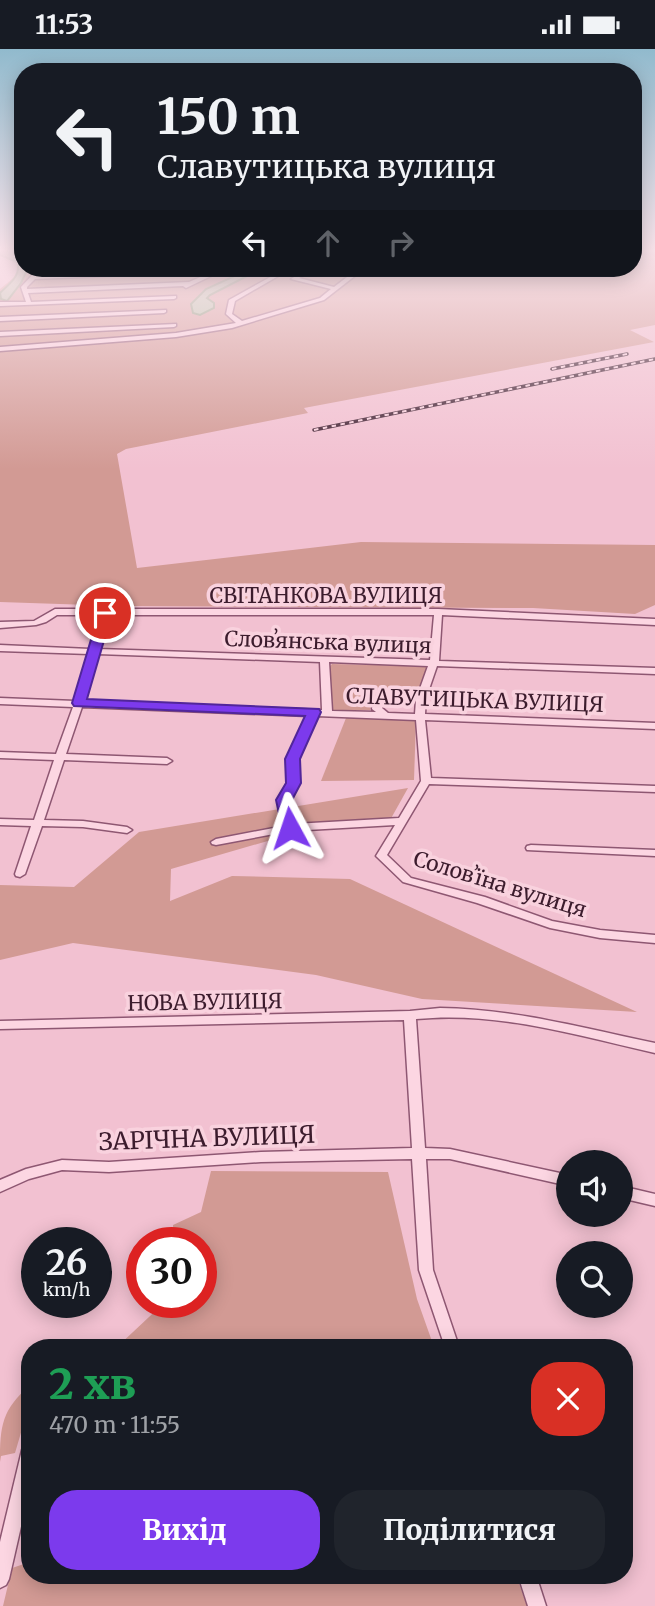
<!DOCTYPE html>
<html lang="uk">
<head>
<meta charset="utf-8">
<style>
	body { margin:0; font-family:Merriweather,serif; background:#20242c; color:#f1f3f6; height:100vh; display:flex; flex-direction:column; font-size:26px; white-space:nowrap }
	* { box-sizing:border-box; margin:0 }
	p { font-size:23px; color:#9ea1a6 }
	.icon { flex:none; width:38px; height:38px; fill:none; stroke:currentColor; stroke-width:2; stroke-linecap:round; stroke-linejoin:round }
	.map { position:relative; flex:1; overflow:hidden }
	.side { position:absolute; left:21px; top:1290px; width:612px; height:245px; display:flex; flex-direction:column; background:#171b24; border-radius:28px; box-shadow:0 4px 18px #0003 }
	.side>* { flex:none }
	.banner { position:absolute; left:14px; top:14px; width:628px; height:214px; border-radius:28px; box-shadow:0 4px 18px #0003; background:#171b24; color:#f1f3f6; overflow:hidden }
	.fabs { position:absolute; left:556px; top:1101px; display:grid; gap:14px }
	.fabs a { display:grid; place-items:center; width:77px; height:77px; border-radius:50%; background:#171b24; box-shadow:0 4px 18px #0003; font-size:35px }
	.speed { position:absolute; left:21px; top:1178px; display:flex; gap:14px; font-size:35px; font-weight:700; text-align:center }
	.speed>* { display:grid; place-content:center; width:91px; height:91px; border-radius:50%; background:#171b24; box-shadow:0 4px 18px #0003; line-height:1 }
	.speed small { font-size:18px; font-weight:400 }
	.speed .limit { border:10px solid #d22; background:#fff; color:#111 }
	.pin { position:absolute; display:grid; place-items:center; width:60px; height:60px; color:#fff; margin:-30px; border:4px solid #fff; border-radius:50%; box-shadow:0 2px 7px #0007 }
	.me { position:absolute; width:77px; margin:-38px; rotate:355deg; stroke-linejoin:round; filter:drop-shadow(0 0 5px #0008) }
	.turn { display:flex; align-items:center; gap:24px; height:147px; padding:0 28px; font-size:32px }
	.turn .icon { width:91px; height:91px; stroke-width:2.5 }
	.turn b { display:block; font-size:49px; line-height:60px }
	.lanes { display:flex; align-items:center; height:66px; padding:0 28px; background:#0003; justify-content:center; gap:35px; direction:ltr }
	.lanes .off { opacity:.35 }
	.round { display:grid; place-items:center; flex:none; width:74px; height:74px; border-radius:28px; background:#20242c }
	.head { display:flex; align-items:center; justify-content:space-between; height:119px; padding:0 28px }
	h1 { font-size:42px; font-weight:800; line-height:52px; color:#1e9e55 }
	.cta { display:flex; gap:14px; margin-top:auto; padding:14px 28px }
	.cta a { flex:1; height:80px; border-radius:28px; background:#7c3aed; color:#fff; font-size:28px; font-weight:800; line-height:80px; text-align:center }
	.cta a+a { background:#20242c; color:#f1f3f6 }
	.status { display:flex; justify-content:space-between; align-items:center; height:49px; padding:0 35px; background:#171b24; direction:ltr }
	.status svg { height:19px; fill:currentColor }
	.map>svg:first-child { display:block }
	.green { fill:#d29a94 }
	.water { fill:#aec4a4; stroke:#75946a; stroke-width:2 }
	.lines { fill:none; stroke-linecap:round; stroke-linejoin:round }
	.street-casing { stroke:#8e5772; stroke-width:3 }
	.street { fill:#fcd6e2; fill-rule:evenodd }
	.rail-casing { stroke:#3c1c2d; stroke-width:3.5 }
	.rail { stroke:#f9d2de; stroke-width:2; stroke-dasharray:4.5; stroke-linecap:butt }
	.route { fill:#7c3aed; stroke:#51269a; stroke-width:2 }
	.labels { text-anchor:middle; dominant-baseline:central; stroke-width:7; stroke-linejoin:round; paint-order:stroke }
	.street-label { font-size:21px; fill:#3c1c2d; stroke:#f9d2de }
	.near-street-label { font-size:24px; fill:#3c1c2d; stroke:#f9d2de }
</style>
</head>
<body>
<div class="status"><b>11:53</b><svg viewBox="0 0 49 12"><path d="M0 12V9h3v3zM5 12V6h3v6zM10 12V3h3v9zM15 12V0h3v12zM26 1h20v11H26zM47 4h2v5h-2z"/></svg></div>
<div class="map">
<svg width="655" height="1557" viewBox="0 0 655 1557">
	<rect width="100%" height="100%" fill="#f2c1d1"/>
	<g class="green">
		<path d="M634 202H655V276L630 281 654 293 304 359 308 364 126 400 117 405 137 519 361 493 655 496V556L635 565 533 559 120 557 0 553V240L25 219H634Z"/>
		<path d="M332 615 425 617 428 621 420 638 386 639 373 643 370 661H333L329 618Z"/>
		<path d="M346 669 416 671 414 731 321 732Z"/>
		<path d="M408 739 389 773 380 778 319 777 171 820 170 852 232 827 350 830 637 963 422 950 316 926 73 894 0 911V836L74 838 139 783Z"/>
		<path d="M211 1122 388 1123 417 1250 434 1298H117L165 1253H201V1194L174 1193 173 1176 201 1163Z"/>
		<path d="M30 1336V1353L15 1404 1 1407 0 1413C0 1376 2 1361 30 1336Z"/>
		<path d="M30 1513V1526H421L431 1534V1526H516L527 1557H3L12 1519Z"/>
	</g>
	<g class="water">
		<path d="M0 202 23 203V219H28L21 234 7 252 1 250 0 244C9 235 22 226 17 213L0 206Z"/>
		<path d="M252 219 264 221 251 225 210 246 207 249 214 254V259L200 266 193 264 191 255 206 240Z"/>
	</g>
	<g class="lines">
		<g class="street-casing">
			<g id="street">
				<path d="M39 219H81L78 221 42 223 38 226 151 221 154 223 151 225 35 230 27 238V240L189 233 221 219H228L186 239 183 237 28 244 31 253 176 247V249L174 250 0 257V253H26L21 238Z"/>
				<path d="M268 219H274L280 226 235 252 232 265 242 272 320 249 331 240 291 230 310 219H317L299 229 334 238 359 219H365L324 251 232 279 176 288 0 302V298L176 284 236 274 226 265 229 251 274 226Z"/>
				<path d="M166 261V263L164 264 0 272V268Z"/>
				<path d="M176 275V277L174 278 0 287V283Z"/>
				<path d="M55 560H438L655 570V576L442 566 439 612 655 619V625L437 617 426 649 425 665 655 674V680L425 671 431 729 655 737V743L429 735 387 806 411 829 485 848 552 872 600 881 655 886V894L600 889 550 879 477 854 403 833 376 807 395 776 290 782 216 796 212 795 211 793 216 790 284 777 279 751 289 734 287 710 308 667 82 658 66 705 167 709 172 712 167 715 64 711 44 771 83 772 127 778 132 781 127 784 83 778 42 777 25 825 20 828 16 827 15 825 31 777 0 776V770L34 771 54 711 0 709V703L56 705 73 658 0 655V649L75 652 89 605 0 602V596L90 600 100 566H57L46 573 36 576 0 579V573L34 572ZM109 566H434L430 611 99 600ZM98 605 320 613 322 661 84 652ZM329 613 428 617 418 645 403 641 379 644 373 652 372 660 376 663 332 662ZM403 647 416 651 415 665 388 664 382 659 385 649ZM317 667 416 671 421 732 399 769 294 775 289 751 299 734 297 710Z"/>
				<path d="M531 796 655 801V807L527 801 526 799 527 797Z"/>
				<path d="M440 959C514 960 583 979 655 994V1004C576 986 498 962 416 970L425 1099 450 1100 569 1126V1137L450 1110H426L433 1221 459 1298H445L419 1221 412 1110 261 1113 109 1123 62 1121 29 1130 0 1143V1131L26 1120 62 1111 109 1113 261 1103 412 1099 404 971 0 980V972L410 962Z"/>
				<path d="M621 1137 655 1145V1157L621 1149Z"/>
				<path d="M30 1393V1438L9 1530 6 1536 0 1539V1493L22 1401 24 1396Z"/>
				<path d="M518 1526H536L546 1557H528Z"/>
			</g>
		</g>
		<use href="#street" class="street"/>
		<g class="rail-casing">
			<g id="rail">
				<path d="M552 320 627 305"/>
				<path d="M314 381 655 310"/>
			</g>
		</g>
		<use href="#rail" class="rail"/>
	</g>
	<linearGradient id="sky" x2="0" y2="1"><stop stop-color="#91bacd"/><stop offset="0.48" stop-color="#f9e3ea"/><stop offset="1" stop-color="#f9e3ea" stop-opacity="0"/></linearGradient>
	<rect width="655" height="420" fill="url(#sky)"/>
	<path class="route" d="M105 560 112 564 87 650 319 660 321 663 300 710 301 734 292 751 298 779 296 783 290 784 282 779 276 751 286 734 285 710 305 667 74 657 72 654 99 564Z"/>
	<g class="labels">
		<g class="street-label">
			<text x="326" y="546">СВІТАНКОВА ВУЛИЦЯ</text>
			<text transform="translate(328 593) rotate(2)">Словʼянська вулиця</text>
			<text transform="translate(475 651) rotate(2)">СЛАВУТИЦЬКА ВУЛИЦЯ</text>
			<text transform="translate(500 835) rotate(17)">Соловʼїна вулиця</text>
			<text transform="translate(205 953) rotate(-1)">НОВА ВУЛИЦЯ</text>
		</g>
		<g class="near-street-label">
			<text transform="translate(207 1089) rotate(-2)">ЗАРІЧНА ВУЛИЦЯ</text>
		</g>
	</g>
</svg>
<div class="fabs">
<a><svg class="icon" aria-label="sound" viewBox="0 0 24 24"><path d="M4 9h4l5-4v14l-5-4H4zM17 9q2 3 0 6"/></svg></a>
<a><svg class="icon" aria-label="search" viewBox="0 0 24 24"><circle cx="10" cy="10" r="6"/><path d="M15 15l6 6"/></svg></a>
</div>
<div class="speed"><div>26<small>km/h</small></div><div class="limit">30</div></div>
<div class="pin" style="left:105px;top:564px;background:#d93025"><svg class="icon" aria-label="arrive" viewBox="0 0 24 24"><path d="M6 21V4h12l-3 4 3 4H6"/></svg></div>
<svg class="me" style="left:290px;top:779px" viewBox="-20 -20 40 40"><path d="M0-17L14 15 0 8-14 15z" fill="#7c3aed" stroke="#fff" stroke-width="4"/></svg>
<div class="banner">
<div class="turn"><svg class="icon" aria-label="left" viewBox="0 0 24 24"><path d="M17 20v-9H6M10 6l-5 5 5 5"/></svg><div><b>150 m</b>Славутицька вулиця</div></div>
<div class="lanes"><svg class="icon" aria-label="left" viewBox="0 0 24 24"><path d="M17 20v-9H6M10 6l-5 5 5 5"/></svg><svg class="icon off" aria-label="ahead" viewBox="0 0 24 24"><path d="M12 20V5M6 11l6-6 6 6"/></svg><svg class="icon off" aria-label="right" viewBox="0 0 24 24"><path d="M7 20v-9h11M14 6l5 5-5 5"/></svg></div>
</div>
<section class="side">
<div class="head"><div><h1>2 хв</h1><p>470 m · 11:55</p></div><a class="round" style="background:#d93025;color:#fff"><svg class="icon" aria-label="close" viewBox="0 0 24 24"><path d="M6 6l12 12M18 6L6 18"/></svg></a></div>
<div class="cta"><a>Вихід</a><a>Поділитися</a></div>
</section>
</div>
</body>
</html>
